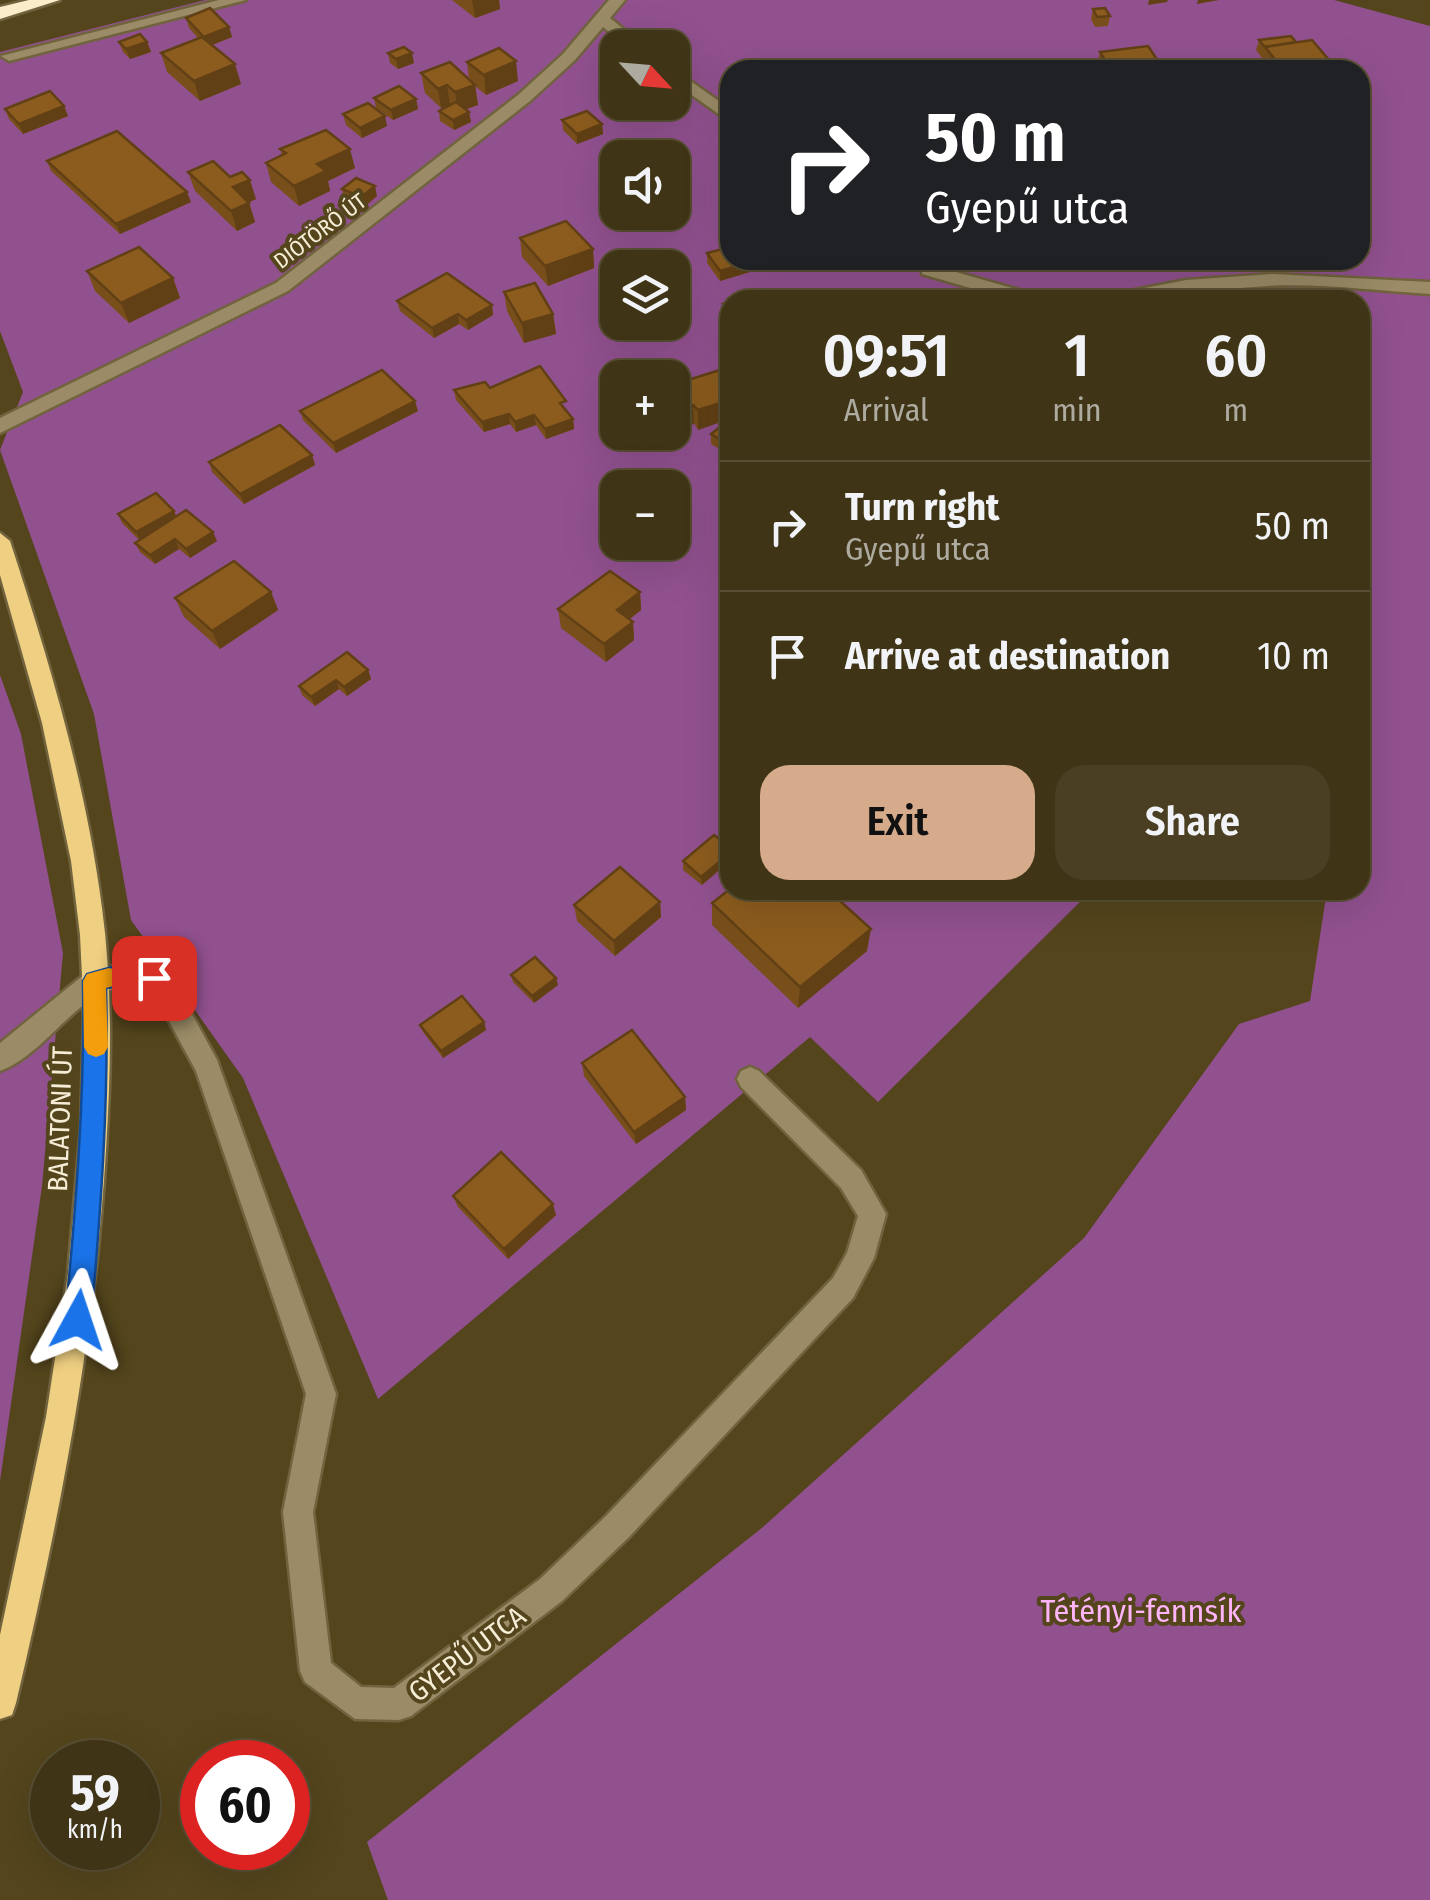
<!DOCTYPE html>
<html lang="en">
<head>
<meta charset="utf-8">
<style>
	body { margin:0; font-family:"Fira Sans Condensed",sans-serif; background:#4a3f22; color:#f1f3f6; height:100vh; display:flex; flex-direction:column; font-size:38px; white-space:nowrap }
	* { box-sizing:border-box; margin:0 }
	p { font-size:32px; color:#adaaa0 }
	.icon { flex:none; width:55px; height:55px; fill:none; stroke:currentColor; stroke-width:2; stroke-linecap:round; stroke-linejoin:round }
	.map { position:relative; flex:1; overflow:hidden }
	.drawer { position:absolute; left:720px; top:290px; width:650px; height:610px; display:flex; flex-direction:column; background:#3f3415; border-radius:30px; box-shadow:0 10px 40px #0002,0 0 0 2px #584f34 }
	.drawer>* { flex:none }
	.hud { position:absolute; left:720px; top:60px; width:650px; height:210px; border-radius:30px; box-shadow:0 10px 40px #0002,0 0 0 2px #584f34; background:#202124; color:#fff; overflow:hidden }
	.needle { width:65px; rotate:116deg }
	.buttons { position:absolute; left:600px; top:30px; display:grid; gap:20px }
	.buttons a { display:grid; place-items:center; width:90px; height:90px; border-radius:20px; background:#3f3415; box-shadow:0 10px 40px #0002,0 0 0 2px #584f34; font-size:50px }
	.speed { position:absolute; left:30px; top:1740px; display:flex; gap:20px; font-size:50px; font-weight:700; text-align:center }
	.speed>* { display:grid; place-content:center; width:130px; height:130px; border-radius:50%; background:#3f3415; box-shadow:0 10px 40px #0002,0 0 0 2px #584f34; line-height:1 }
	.speed small { font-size:25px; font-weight:400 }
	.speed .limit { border:15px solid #d22; background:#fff; color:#111 }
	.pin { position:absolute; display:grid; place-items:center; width:85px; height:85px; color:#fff; margin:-42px; border-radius:20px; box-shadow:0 5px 15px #0006 }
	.me { position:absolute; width:110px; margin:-55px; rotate:5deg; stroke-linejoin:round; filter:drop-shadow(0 0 8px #0008) }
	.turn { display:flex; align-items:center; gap:35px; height:210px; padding:0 40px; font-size:45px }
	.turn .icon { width:130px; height:130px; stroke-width:2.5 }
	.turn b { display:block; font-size:70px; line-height:85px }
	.eta { display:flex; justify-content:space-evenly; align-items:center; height:170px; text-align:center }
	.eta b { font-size:60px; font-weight:600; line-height:70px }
	.button { display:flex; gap:20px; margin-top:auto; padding:20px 40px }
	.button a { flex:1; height:115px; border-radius:30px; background:#d6ab8b; color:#111; font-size:40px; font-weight:600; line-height:115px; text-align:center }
	.button a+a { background:#4a3f22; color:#f1f3f6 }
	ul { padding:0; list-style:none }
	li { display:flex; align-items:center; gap:30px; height:130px; padding:0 40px; border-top:2px solid #584f34 }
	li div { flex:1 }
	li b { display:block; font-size:38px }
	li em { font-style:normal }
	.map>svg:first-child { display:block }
	.green { fill:#91518f; fill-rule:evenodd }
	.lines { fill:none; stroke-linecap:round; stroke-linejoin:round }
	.minor-casing { stroke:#71633e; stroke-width:5 }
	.major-casing { stroke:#71633e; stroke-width:5 }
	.highway-casing { stroke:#71633e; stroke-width:5 }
	.minor { fill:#9b8c67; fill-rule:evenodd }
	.major { fill:#efcf81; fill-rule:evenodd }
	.highway { fill:#fbedc9; fill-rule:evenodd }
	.wall { fill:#784f1a }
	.shaded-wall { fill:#624015 }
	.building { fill:#8c5c1e; stroke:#624015; stroke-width:2.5 }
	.route { fill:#1a73e8; stroke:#114b97; stroke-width:2.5 }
	.slow { fill:#f59e0b }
	.labels { text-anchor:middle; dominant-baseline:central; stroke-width:8; stroke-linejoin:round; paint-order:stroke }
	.far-street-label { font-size:22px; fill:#f6edd7; stroke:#54451c }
	.street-label { font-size:28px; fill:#f6edd7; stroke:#54451c }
	.near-park-label { font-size:32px; fill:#fdb4f9; stroke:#54451c }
</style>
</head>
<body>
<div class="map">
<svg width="1430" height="1900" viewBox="0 0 1430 1900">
	<rect width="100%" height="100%" fill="#54451c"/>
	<g class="green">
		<path d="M205 0H1334L1430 26V1900H388L367 1842 763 1527 1084 1238 1239 1024 1310 1001 1327 890H1360V300H730V890H1092L878 1102 810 1037 378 1399 243 1078 131 920 94 714 0 450 23 392 0 331V52ZM618 48H672V102H618ZM730 70H1360V260H730ZM618 158H672V212H618ZM618 268H672V322H618ZM618 378H672V432H618ZM618 488H672V542H618Z"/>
		<path d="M0 675 21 734 63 953 42 1186 0 1481Z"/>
	</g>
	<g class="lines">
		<g class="minor-casing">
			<g id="minor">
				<path d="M219 0H246L9 61 1 56Z"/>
				<path d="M609 0H625L610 18 647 48H629L603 27 575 60 530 101 288 291 0 433V418L276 283 518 95 563 54Z"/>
				<path d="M672 68 730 109V122L672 81Z"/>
				<path d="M928 264 1040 296 1042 300H1012L922 274V266Z"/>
				<path d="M1273 274 1430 282V294C1377 291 1320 283 1267 286 1213 289 1159 300 1105 300L1114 294 1186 280Z"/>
				<path d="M126 962 163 970 180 992 217 1060 336 1394 313 1512 331 1663 361 1687 394 1688 540 1579 606 1516 833 1278 847 1253 858 1216 841 1188 741 1087 737 1079 741 1071 750 1067 759 1071 861 1170 886 1214 874 1258 853 1298 628 1538 562 1601 411 1716 399 1720 355 1719 305 1682 300 1671 283 1512 306 1394 196 1071 162 1008 147 988C81 976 55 1050 0 1071V1043L86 973Z"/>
			</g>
		</g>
		<g class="major-casing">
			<path id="major" d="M0 533 10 541C49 661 86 783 102 908 113 988 111 1070 106 1150 95 1338 59 1520 16 1703L12 1715 0 1719V1635L46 1417 68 1273 81 1128 84 1018 80 935 71 861 42 723 0 575Z"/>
		</g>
		<g class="highway-casing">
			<path id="highway" d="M29 0H60L0 19V7Z"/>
		</g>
		<use href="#minor" class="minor"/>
		<use href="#major" class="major"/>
		<use href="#highway" class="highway"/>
	</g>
	<g class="wall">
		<path d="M452 0H499L500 9 475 18Z"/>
		<path d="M1093 9 1110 16 1108 26 1095 27 1091 19Z"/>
		<path d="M186 18 229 27 232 37 212 45 241 84 200 101 167 72 161 53 198 38 189 28Z"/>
		<path d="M1259 40 1296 42 1336 68 1335 70H1261L1259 67 1262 58 1256 50Z"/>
		<path d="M119 42H147L151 52 130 59 123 52Z"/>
		<path d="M1100 52 1164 70H1096Z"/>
		<path d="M388 53 414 63 398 69 390 63Z"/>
		<path d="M467 62 518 81 486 95 475 86 478 105 466 109 469 112 471 122 454 130 440 121 439 111 448 106 441 108 425 93 421 73 469 80Z"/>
		<path d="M374 98 416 99 418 109 393 120 376 108Z"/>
		<path d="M64 106 68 116 23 134 9 119 5 109Z"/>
		<path d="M343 114 387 126 362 138 346 125Z"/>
		<path d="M562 120 602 124 603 134 577 144 563 130Z"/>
		<path d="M280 149 355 168 328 181 330 191 299 206 271 182 266 163 282 155Z"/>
		<path d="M47 161 191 202 120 234 51 171Z"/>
		<path d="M188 172 256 199 249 202 255 222 237 231 195 191Z"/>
		<path d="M342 189 377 196 364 207 344 199Z"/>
		<path d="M520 238 593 249 594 268 548 286 522 257Z"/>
		<path d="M707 253 753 261V271L720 281 707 263Z"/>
		<path d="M87 271 173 278 180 298 129 323 95 291Z"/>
		<path d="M504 292 553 314 556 334 524 343 507 311Z"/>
		<path d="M397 301 492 305 493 315 468 330 459 324 434 338 400 311Z"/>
		<path d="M730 302V333L723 324V304Z"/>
		<path d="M730 383 698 430 672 385Z"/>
		<path d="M490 388 566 411 573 419 574 429 546 439 536 425 516 432 510 424 484 432 456 400 454 390Z"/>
		<path d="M300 411H418L336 453 303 420Z"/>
		<path d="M730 419V455L711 444V434Z"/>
		<path d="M312 455 315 465 244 504 212 472 209 462Z"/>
		<path d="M174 511 176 516 217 541 190 558 179 549 155 564 140 552 135 543 139 540 122 523 118 514Z"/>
		<path d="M271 592 278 610 220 649 184 617 175 598Z"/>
		<path d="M640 592 641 610 630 619 633 622 634 640 606 662 561 628 558 609Z"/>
		<path d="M368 670 371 679 347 696 339 689 315 706 302 695 299 686Z"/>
		<path d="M714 835 702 885 683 870V861Z"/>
		<path d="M660 902 661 917 615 956 577 921 574 905Z"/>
		<path d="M712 903 867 951 798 1008 712 925Z"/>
		<path d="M511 975 556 978 558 985 534 1003 513 982Z"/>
		<path d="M484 1022 486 1030 443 1058 423 1032 420 1025Z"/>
		<path d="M582 1063 685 1097 686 1110 636 1144 584 1076Z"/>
		<path d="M453 1196 556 1215 508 1259 458 1207Z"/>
	</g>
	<g class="shaded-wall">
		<path d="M472 0H499L500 9 475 18Z"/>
		<path d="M1149 0H1168L1167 2 1148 5Z"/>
		<path d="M1198 0H1219L1197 4Z"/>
		<path d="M229 27 232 37 207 47 204 37Z"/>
		<path d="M147 42 151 52 130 59 126 49Z"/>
		<path d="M412 53 414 63 398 69 396 59Z"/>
		<path d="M516 61 518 81 486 95 484 75Z"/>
		<path d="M235 64 241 84 200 101 194 81Z"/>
		<path d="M447 85 450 105 441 108 438 89Z"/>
		<path d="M475 85 478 105 458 112 455 92Z"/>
		<path d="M416 99 418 109 393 120 391 110Z"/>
		<path d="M64 106 68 116 23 134 19 124Z"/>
		<path d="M469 112 471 122 454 130 453 120Z"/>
		<path d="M385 116 387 126 362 138 360 128Z"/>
		<path d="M602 124 603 134 577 144V134Z"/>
		<path d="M350 149 355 168 328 181 330 191 299 206 294 186 317 164Z"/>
		<path d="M250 180 256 199 239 207 233 187Z"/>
		<path d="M375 186 377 196 364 207 361 197Z"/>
		<path d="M683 190V200L672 203V193Z"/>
		<path d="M187 192 191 202 120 234 116 224Z"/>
		<path d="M249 203 255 222 237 231 231 211Z"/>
		<path d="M593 249 594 268 548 286 545 266Z"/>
		<path d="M753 261V271L720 281V271Z"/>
		<path d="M173 278 180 298 129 323 121 303Z"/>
		<path d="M492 305 493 315 468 330 466 320Z"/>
		<path d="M458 314 459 324 434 338 432 328Z"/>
		<path d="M553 314 556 334 524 343 522 323Z"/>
		<path d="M730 400V419L698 430V410Z"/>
		<path d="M415 401 418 411 336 453 333 443Z"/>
		<path d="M693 405 694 424 672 431V412Z"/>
		<path d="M509 414 510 424 484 432 482 422Z"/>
		<path d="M534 415 536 425 516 432 515 422Z"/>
		<path d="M573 419 574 429 546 439 545 429Z"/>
		<path d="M312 455 315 465 244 504 240 494Z"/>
		<path d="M174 511 178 521 140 541 136 532Z"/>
		<path d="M213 532 217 541 190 558 186 549Z"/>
		<path d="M175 539 179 549 155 564 150 555Z"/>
		<path d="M271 592 278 610 220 649 212 631Z"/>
		<path d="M640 592 641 610 618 628 617 610Z"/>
		<path d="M633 622 634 640 606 662 604 644Z"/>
		<path d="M368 670 371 679 347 696 344 687Z"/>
		<path d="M336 680 339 689 315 706 311 697Z"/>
		<path d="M730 853V861L702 885 701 877Z"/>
		<path d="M660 902 661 917 615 956 614 941Z"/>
		<path d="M871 929 867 951 798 1008 800 987Z"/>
		<path d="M556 978 558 985 534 1003 532 996Z"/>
		<path d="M484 1022 486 1030 443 1058 441 1051Z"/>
		<path d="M685 1097 686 1110 636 1144 634 1132Z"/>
		<path d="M553 1204 556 1215 508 1259 504 1249Z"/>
	</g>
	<g class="building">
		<path d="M210 8 229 27 204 37 186 18Z"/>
		<path d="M1105 8 1110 16 1097 17 1093 9Z"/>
		<path d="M140 34 147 42 126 49 119 42Z"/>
		<path d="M1291 36 1296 42 1265 47 1259 40Z"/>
		<path d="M202 37 235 64 194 81 161 53Z"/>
		<path d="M1312 40 1336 68 1294 70 1292 67 1282 68 1265 47Z"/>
		<path d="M1148 46 1164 70H1111L1100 52Z"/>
		<path d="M404 47 412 53 396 59 388 53Z"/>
		<path d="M499 48 516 61 484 75 467 62Z"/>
		<path d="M450 62 475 85 455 92 447 85 438 89 421 73Z"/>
		<path d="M399 86 416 99 391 110 374 98Z"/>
		<path d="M50 91 64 106 19 124 5 109Z"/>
		<path d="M456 102 469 112 453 120 439 111Z"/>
		<path d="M368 103 385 116 360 128 343 114Z"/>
		<path d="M587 111 602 124 577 134 562 120Z"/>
		<path d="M326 130 350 149 317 164 326 171 294 186 266 163 286 153 280 149Z"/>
		<path d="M117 131 187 192 116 224 47 161Z"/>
		<path d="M213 161 230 177 242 172 250 180 233 187 249 203 231 211 188 172Z"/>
		<path d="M672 176 683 190 672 193Z"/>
		<path d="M356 178 375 186 361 197 342 189Z"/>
		<path d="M566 221 593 249 545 266 520 238Z"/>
		<path d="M139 247 173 278 121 303 87 271Z"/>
		<path d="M730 247V260L753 261 720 271 707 253Z"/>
		<path d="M447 273 492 305 466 320 458 314 432 328 397 301Z"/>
		<path d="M535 283 553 314 522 323 504 292Z"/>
		<path d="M757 293 762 300H736Z"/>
		<path d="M730 302V313L723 304Z"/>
		<path d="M540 366 566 401 560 403 573 419 545 429 534 415 515 422 509 414 482 422 454 390 485 382 490 388Z"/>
		<path d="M382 370 415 401 333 443 300 411Z"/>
		<path d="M720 370 730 383V400L698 410 693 405 672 412V385Z"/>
		<path d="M730 419V445L711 434Z"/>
		<path d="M280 425 312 455 240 494 209 462Z"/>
		<path d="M156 493 174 511 136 532 118 514Z"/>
		<path d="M186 510 213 532 186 549 175 539 150 555 135 543Z"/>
		<path d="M234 561 271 592 212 631 175 598Z"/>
		<path d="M610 571 640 592 617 610 633 622 604 644 558 609Z"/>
		<path d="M347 652 368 670 344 687 336 680 311 697 299 686Z"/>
		<path d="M714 835 730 847V853L701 877 683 861Z"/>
		<path d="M620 867 660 902 614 941 574 905Z"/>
		<path d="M730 889 828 890 871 929 800 987 712 903Z"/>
		<path d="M535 957 556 978 532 996 511 975Z"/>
		<path d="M462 996 484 1022 441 1051 420 1025Z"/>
		<path d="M632 1030 685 1097 634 1132 582 1063Z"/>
		<path d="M501 1152 553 1204 504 1249 453 1196Z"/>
	</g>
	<path class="route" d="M126 963 162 971 165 978 162 986C145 992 125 984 106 988 109 1100 101 1209 91 1320L87 1330 78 1334 68 1330 65 1320C76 1207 85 1095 83 981L87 974Z"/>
	<path class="slow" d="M109 968 117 970 120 978 117 985 106 988 108 1047 104 1054 96 1057 88 1054 84 1047 83 981 87 974Z"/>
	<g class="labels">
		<g class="far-street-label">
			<text transform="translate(320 231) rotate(-37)">DIÓTÖRŐ ÚT</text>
		</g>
		<g class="street-label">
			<text transform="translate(60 1119) rotate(-88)">BALATONI ÚT</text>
			<text transform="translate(467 1654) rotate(-37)">GYEPŰ UTCA</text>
		</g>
		<g class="near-park-label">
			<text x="1141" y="1611">Tétényi-fennsík</text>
		</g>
	</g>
</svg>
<div class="buttons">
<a><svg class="needle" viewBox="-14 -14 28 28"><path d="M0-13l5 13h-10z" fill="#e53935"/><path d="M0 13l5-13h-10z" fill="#adaaa0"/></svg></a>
<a><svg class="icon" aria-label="sound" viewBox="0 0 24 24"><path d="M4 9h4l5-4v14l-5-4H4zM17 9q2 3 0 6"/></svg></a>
<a><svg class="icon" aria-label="layers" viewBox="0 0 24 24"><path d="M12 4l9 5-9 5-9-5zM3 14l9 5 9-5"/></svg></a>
<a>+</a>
<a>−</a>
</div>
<div class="speed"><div>59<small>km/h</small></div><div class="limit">60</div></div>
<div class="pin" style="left:154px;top:978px;background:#d93025"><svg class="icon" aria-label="arrive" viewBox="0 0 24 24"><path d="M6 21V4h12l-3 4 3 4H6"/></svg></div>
<svg class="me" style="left:78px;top:1320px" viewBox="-20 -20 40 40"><path d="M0-17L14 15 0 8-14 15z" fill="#1a73e8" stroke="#fff" stroke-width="4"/></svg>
<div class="hud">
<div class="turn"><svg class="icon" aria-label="right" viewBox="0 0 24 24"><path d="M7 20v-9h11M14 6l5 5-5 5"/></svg><div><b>50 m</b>Gyepű utca</div></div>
</div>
<section class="drawer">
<div class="eta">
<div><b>09:51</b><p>Arrival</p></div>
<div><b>1</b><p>min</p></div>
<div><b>60</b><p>m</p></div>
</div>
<ul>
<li><svg class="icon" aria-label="right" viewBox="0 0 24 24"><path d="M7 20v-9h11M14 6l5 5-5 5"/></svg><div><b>Turn right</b><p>Gyepű utca</p></div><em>50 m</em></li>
<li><svg class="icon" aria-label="arrive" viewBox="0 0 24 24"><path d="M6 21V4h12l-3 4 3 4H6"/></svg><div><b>Arrive at destination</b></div><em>10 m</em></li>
</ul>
<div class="button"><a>Exit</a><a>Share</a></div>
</section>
</div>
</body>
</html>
